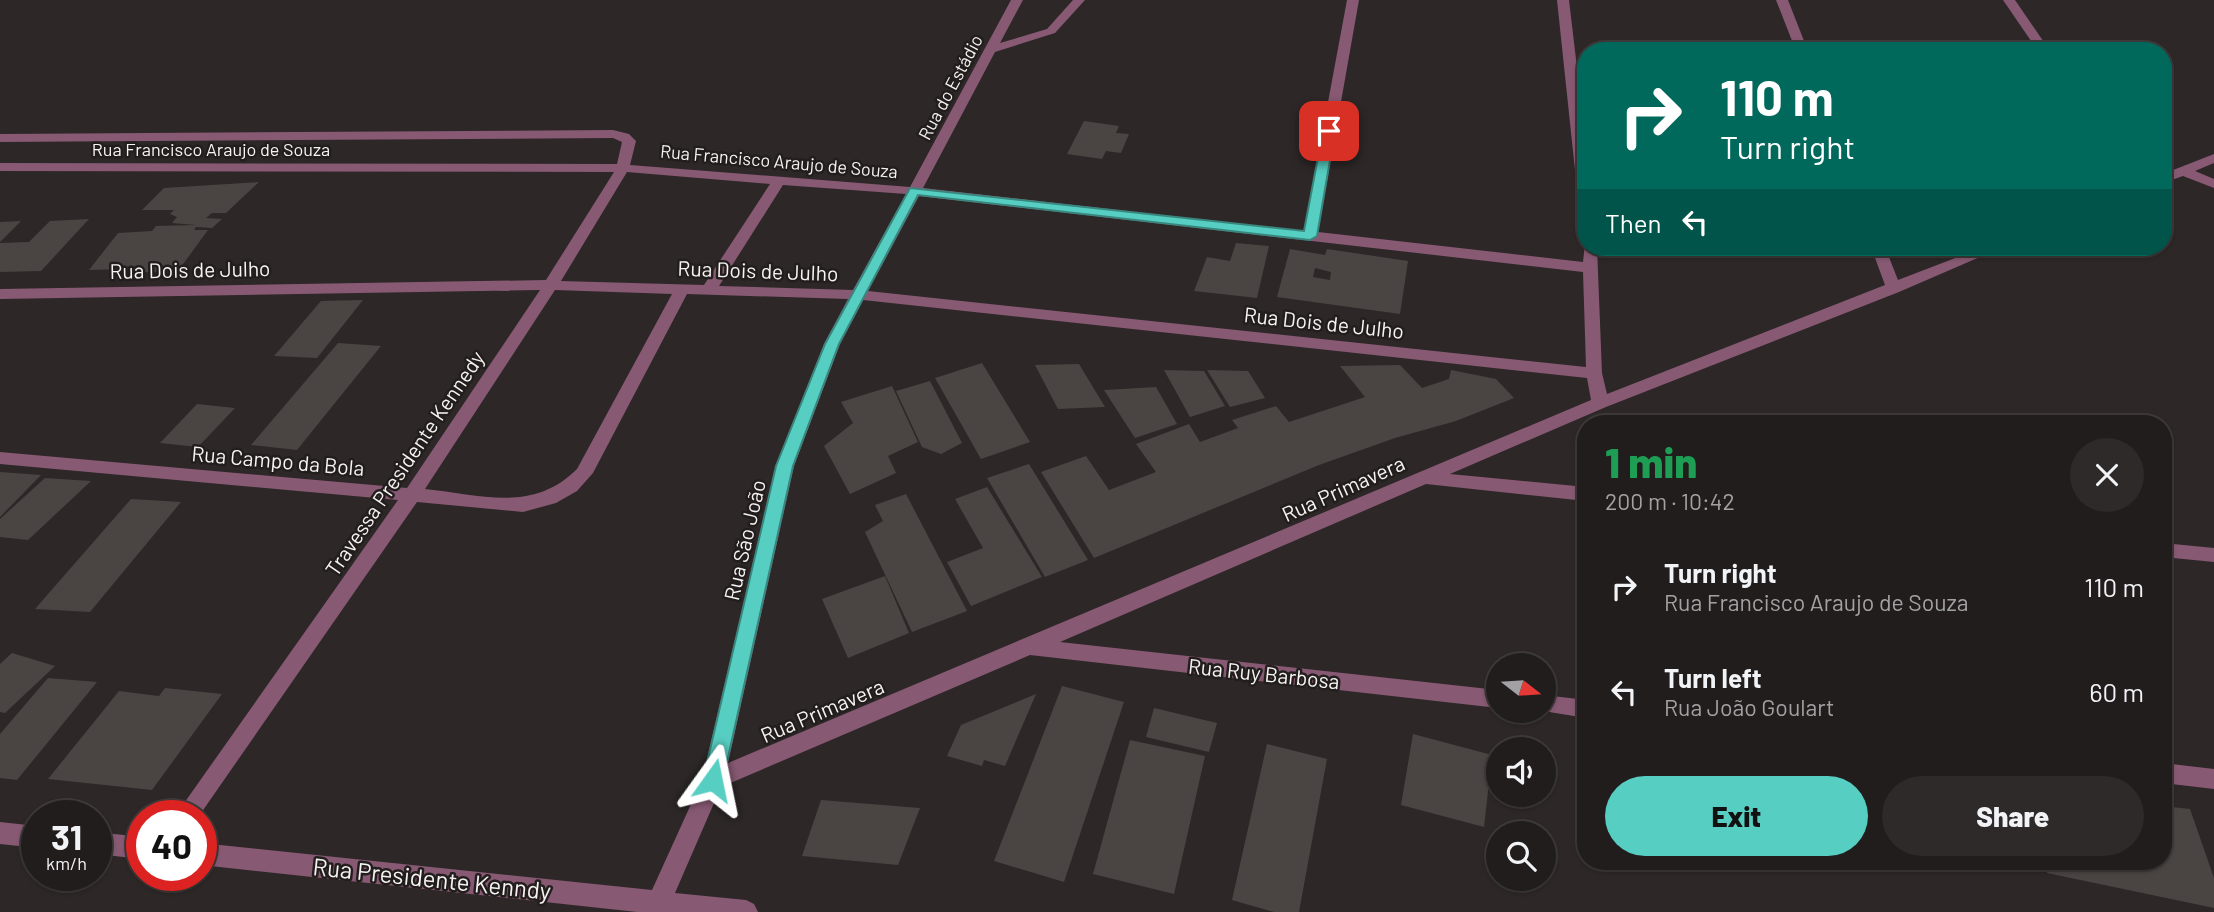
<!DOCTYPE html>
<html lang="en">
<head>
<meta charset="utf-8">
<style>
	body { margin:0; font-family:Barlow,sans-serif; background:#2e2a2a; color:#f1f3f6; height:100vh; display:flex; flex-direction:column; font-size:26px; white-space:nowrap }
	* { box-sizing:border-box; margin:0 }
	p { font-size:23px; color:#a2a2a4 }
	.icon { flex:none; width:38px; height:38px; fill:none; stroke:currentColor; stroke-width:2; stroke-linecap:round; stroke-linejoin:round }
	.map { position:relative; flex:1; overflow:hidden }
	.side { position:absolute; left:1577px; top:415px; width:595px; height:455px; display:flex; flex-direction:column; background:#221d1d; border-radius:28px; box-shadow:0 2px 5px #0004,0 0 0 2px #3f3b3b }
	.side>* { flex:none }
	.top-card { position:absolute; left:1577px; top:42px; width:595px; height:214px; border-radius:28px; box-shadow:0 2px 5px #0004,0 0 0 2px #3f3b3b; background:#00695c; color:#fff; overflow:hidden }
	.needle { width:46px; rotate:107deg }
	.buttons { position:absolute; left:1486px; top:653px; display:grid; gap:14px }
	.buttons a { display:grid; place-items:center; width:70px; height:70px; border-radius:50%; background:#221d1d; box-shadow:0 2px 5px #0004,0 0 0 2px #3f3b3b; font-size:35px }
	.speed { position:absolute; left:21px; top:800px; display:flex; gap:14px; font-size:35px; font-weight:700; text-align:center }
	.speed>* { display:grid; place-content:center; width:91px; height:91px; border-radius:50%; background:#221d1d; box-shadow:0 2px 5px #0004,0 0 0 2px #3f3b3b; line-height:1 }
	.speed small { font-size:18px; font-weight:400 }
	.speed .limit { border:10px solid #d22; background:#fff; color:#111 }
	.pin { position:absolute; display:grid; place-items:center; width:60px; height:60px; color:#fff; margin:-30px; border-radius:14px; box-shadow:0 4px 10px #0006 }
	.me { position:absolute; width:77px; margin:-38px; rotate:12deg; stroke-linejoin:round; filter:drop-shadow(0 0 5px #0008) }
	.turn { display:flex; align-items:center; gap:24px; height:147px; padding:0 28px; font-size:32px }
	.turn .icon { width:91px; height:91px; stroke-width:2.5 }
	.turn b { display:block; font-size:49px; line-height:60px }
	.then { display:flex; align-items:center; height:66px; padding:0 28px; background:#0003; gap:14px; font-size:26px }
	.round { display:grid; place-items:center; flex:none; width:74px; height:74px; border-radius:37px; background:#2e2a2a }
	.summary { display:flex; align-items:center; justify-content:space-between; height:119px; padding:0 28px }
	h1 { font-size:42px; font-weight:800; line-height:52px; color:#1e9e55 }
	.button { display:flex; gap:14px; margin-top:auto; padding:14px 28px }
	.button a { flex:1; height:80px; border-radius:42px; background:#57cec2; color:#111; font-size:28px; font-weight:800; line-height:80px; text-align:center }
	.button a+a { background:#2e2a2a; color:#f1f3f6 }
	ul { padding:0; list-style:none }
	li { display:flex; align-items:center; gap:21px; height:105px; padding:0 28px }
	li div { flex:1 }
	li b { display:block; font-size:26px }
	li em { font-style:normal }
	.map>svg:first-child { display:block }
	.building { fill:#4a4542; fill-rule:evenodd }
	.lines { fill:none; stroke-linecap:round; stroke-linejoin:round }
	.minor { fill:#875973; fill-rule:evenodd }
	.route { fill:#57cec2; stroke:#39867e; stroke-width:2 }
	.labels { text-anchor:middle; dominant-baseline:central; stroke-width:5; stroke-linejoin:round; paint-order:stroke }
	.far-street-label { font-size:18px; fill:#f7f3f3; stroke:#231e1e }
	.street-label { font-size:21px; fill:#f7f3f3; stroke:#231e1e }
	.near-street-label { font-size:24px; fill:#f7f3f3; stroke:#231e1e }
</style>
</head>
<body>
<div class="map">
<svg width="2214" height="912" viewBox="0 0 2214 912">
	<rect width="100%" height="100%" fill="#2d2727"/>
	<g class="building">
		<path d="M1084 121 1119 126 1116 133 1129 134 1121 153 1106 151 1102 159 1067 154Z"/>
		<path d="M259 182 226 213H212L206 218 222 219 212 228 196 227 194 230H208L178 271 120 273 123 269 89 270 118 233 152 231 156 226 196 225 172 223 177 217 170 214 174 210H142L164 188Z"/>
		<path d="M89 219 41 271 0 272V243L29 242 50 221Z"/>
		<path d="M21 221 0 242V222Z"/>
		<path d="M1236 243 1269 246 1257 298 1194 291 1207 257 1230 261Z"/>
		<path d="M1290 249 1325 255 1327 249 1408 261 1400 314 1277 297ZM1315 268 1331 272 1330 280 1313 277Z"/>
		<path d="M363 300 317 358 274 356 321 301Z"/>
		<path d="M338 343 381 346 297 450 251 445Z"/>
		<path d="M982 363 1030 442 981 459 935 378Z"/>
		<path d="M1079 364 1105 407 1058 409 1035 365Z"/>
		<path d="M1400 365 1422 388 1449 379 1451 370 1496 379 1514 398 1456 421 1395 438 1319 465 1094 558 1041 472 1086 456 1109 490 1156 472 1136 444 1189 424 1200 442 1238 428 1232 420 1276 406 1289 422 1365 397 1340 366Z"/>
		<path d="M1164 370 1204 371 1225 406 1190 417Z"/>
		<path d="M1207 370 1248 371 1265 398 1230 407Z"/>
		<path d="M930 381 962 443 941 454 922 447 896 391Z"/>
		<path d="M892 386 918 442 888 456 896 473 850 494 824 446 853 423 841 402Z"/>
		<path d="M1156 387 1177 424 1135 438 1104 390Z"/>
		<path d="M197 404 235 408 198 447 160 443Z"/>
		<path d="M1029 464 1088 560 1045 577 987 478Z"/>
		<path d="M0 472 41 475 0 517Z"/>
		<path d="M45 478 91 481 28 540 0 537V519Z"/>
		<path d="M987 487 1042 577 971 606 947 562 983 548 955 499Z"/>
		<path d="M906 494 967 611 912 632 865 532 883 521 875 505Z"/>
		<path d="M131 499 181 502 90 612 35 609Z"/>
		<path d="M885 576 909 633 848 658 822 599Z"/>
		<path d="M12 653 55 666 5 713 0 712V664Z"/>
		<path d="M48 678 97 682 17 780 0 778V734Z"/>
		<path d="M1062 686 1124 702 1064 882 994 861Z"/>
		<path d="M165 688 222 694 152 790 48 779 119 691 159 696Z"/>
		<path d="M1036 694 1005 766 984 760 982 766 947 756 961 725Z"/>
		<path d="M1154 708 1217 723 1209 752 1146 737Z"/>
		<path d="M1413 734 1492 755 1484 827 1401 805Z"/>
		<path d="M1130 740 1205 756 1174 894 1093 874Z"/>
		<path d="M1267 744 1327 759 1299 912H1274L1232 900Z"/>
		<path d="M821 800 920 808 898 865 802 856Z"/>
		<path d="M2163 806 2190 809 2214 878V908L2047 873 2044 861H2163Z"/>
	</g>
	<g class="lines">
		<g class="minor">
			<path d="M1011 0H1023L1000 43 1047 29 1073 0H1085L1055 33 995 52 923 188 1304 231 1347 0H1359L1318 232 1583 262 1585 244 1586 247H1597L1602 373 1607 394 1885 285 1871 247H1885L1898 280 1984 247H2003L1899 292 1606 407 1450 474 1586 487V501L1426 484 1060 642 1498 690V708L1030 655 721 787 675 893 746 900 754 904 758 912H637L201 865V843L652 890 702 780 776 466 824 344 848 299 687 294 593 473 577 491 556 503 523 512 417 502 199 816H175L398 500 0 464V452L407 488 540 290 0 299V289L546 280 614 172 0 171V163L617 164 622 142 613 138 0 142V134L613 130 629 134 636 141 630 165 910 187ZM627 172 770 184 704 285 561 281ZM783 185 906 194 853 290 719 286ZM919 196 1583 272 1586 367 868 291ZM555 290 672 294 577 469C533 513 482 495 425 489ZM863 300 1587 378 1591 400 728 763 794 466 840 344Z"/>
			<path d="M1557 0H1569L1586 144V212L1579 208Z"/>
			<path d="M1776 0H1788L1808 51H1796Z"/>
			<path d="M2003 0H2015L2050 51H2038Z"/>
			<path d="M2214 154V163L2195 171 2214 179V188L2183 176 2163 183V174Z"/>
			<path d="M2163 543 2214 548V562L2163 557Z"/>
			<path d="M1544 695 1586 700V718L1537 710H1544Z"/>
			<path d="M2163 763 2214 769V789L2163 783Z"/>
			<path d="M0 822 37 826V848L0 844Z"/>
			<path d="M96 832 142 837V859L96 854Z"/>
		</g>
	</g>
	<path class="route" d="M1329 127 1335 131 1317 236 1310 240 918 195 839 344 793 466 723 780 720 787 713 790 706 787 703 780 776 466 825 344 910 188 1304 231 1323 131Z"/>
	<g class="labels">
		<g class="far-street-label">
			<text transform="translate(950 87) rotate(-62)">Rua do Estádio</text>
			<text x="211" y="149">Rua Francisco Araujo de Souza</text>
			<text transform="translate(779 161) rotate(5)">Rua Francisco Araujo de Souza</text>
		</g>
		<g class="street-label">
			<text transform="translate(190 269) rotate(-1)">Rua Dois de Julho</text>
			<text transform="translate(758 270) rotate(2)">Rua Dois de Julho</text>
			<text transform="translate(1324 322) rotate(6)">Rua Dois de Julho</text>
			<text transform="translate(278 460) rotate(5)">Rua Campo da Bola</text>
			<text transform="translate(404 463) rotate(-56)">Travessa Presidente Kennedy</text>
			<text transform="translate(1343 488) rotate(-24)">Rua Primavera</text>
			<text transform="translate(744 540) rotate(-77)">Rua São João</text>
			<text transform="translate(1264 673) rotate(6)">Rua Ruy Barbosa</text>
			<text transform="translate(822 710) rotate(-23)">Rua Primavera</text>
		</g>
		<g class="near-street-label">
			<text transform="translate(432 878) rotate(6)">Rua Presidente Kenndy</text>
		</g>
	</g>
</svg>
<div class="buttons">
<a><svg class="needle" viewBox="-14 -14 28 28"><path d="M0-13l5 13h-10z" fill="#e53935"/><path d="M0 13l5-13h-10z" fill="#a2a2a4"/></svg></a>
<a><svg class="icon" aria-label="sound" viewBox="0 0 24 24"><path d="M4 9h4l5-4v14l-5-4H4zM17 9q2 3 0 6"/></svg></a>
<a><svg class="icon" aria-label="search" viewBox="0 0 24 24"><circle cx="10" cy="10" r="6"/><path d="M15 15l6 6"/></svg></a>
</div>
<div class="speed"><div>31<small>km/h</small></div><div class="limit">40</div></div>
<div class="pin" style="left:1329px;top:131px;background:#d93025"><svg class="icon" aria-label="arrive" viewBox="0 0 24 24"><path d="M6 21V4h12l-3 4 3 4H6"/></svg></div>
<svg class="me" style="left:713px;top:780px" viewBox="-20 -20 40 40"><path d="M0-17L14 15 0 8-14 15z" fill="#57cec2" stroke="#fff" stroke-width="4"/></svg>
<div class="top-card">
<div class="turn"><svg class="icon" aria-label="right" viewBox="0 0 24 24"><path d="M7 20v-9h11M14 6l5 5-5 5"/></svg><div><b>110 m</b>Turn right</div></div>
<div class="then">Then<svg class="icon" aria-label="left" viewBox="0 0 24 24"><path d="M17 20v-9H6M10 6l-5 5 5 5"/></svg></div>
</div>
<section class="side">
<div class="summary"><div><h1>1 min</h1><p>200 m · 10:42</p></div><a class="round"><svg class="icon" aria-label="close" viewBox="0 0 24 24"><path d="M6 6l12 12M18 6L6 18"/></svg></a></div>
<ul>
<li><svg class="icon" aria-label="right" viewBox="0 0 24 24"><path d="M7 20v-9h11M14 6l5 5-5 5"/></svg><div><b>Turn right</b><p>Rua Francisco Araujo de Souza</p></div><em>110 m</em></li>
<li><svg class="icon" aria-label="left" viewBox="0 0 24 24"><path d="M17 20v-9H6M10 6l-5 5 5 5"/></svg><div><b>Turn left</b><p>Rua João Goulart</p></div><em>60 m</em></li>
</ul>
<div class="button"><a>Exit</a><a>Share</a></div>
</section>
</div>
</body>
</html>
